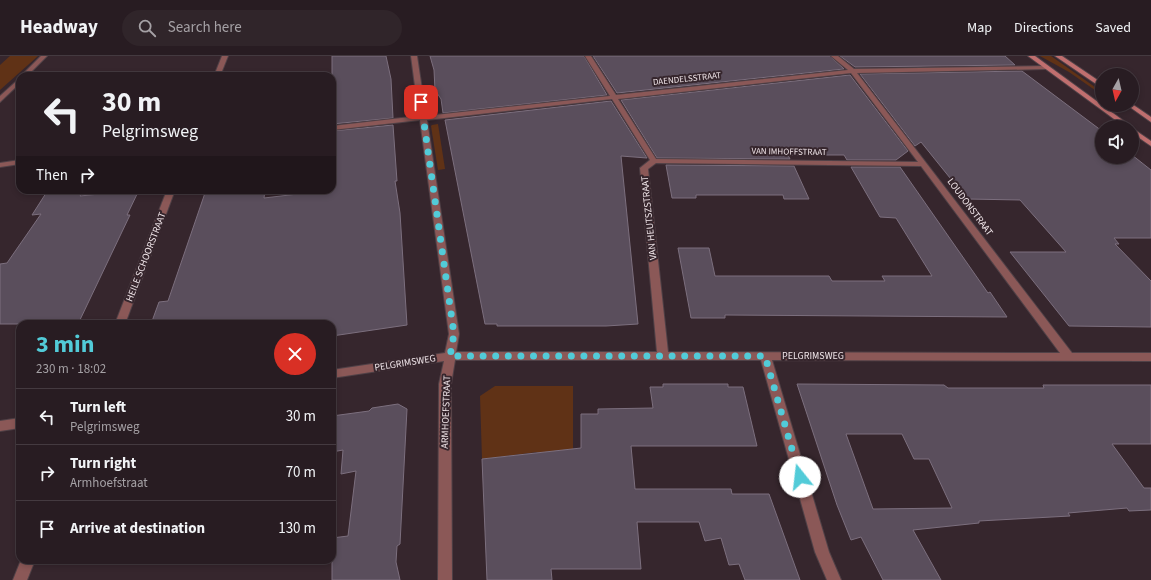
<!DOCTYPE html>
<html lang="en">
<head>
<meta charset="utf-8">
<style>
	body { margin:0; font-family:"Source Sans 3",sans-serif; background:#30252a; color:#f1f3f6; height:100vh; display:flex; flex-direction:column; font-size:15px; white-space:nowrap }
	* { box-sizing:border-box; margin:0 }
	p { font-size:13px; color:#a5a1a5 }
	.icon { flex:none; width:22px; height:22px; fill:none; stroke:currentColor; stroke-width:2; stroke-linecap:round; stroke-linejoin:round }
	.map { position:relative; flex:1; overflow:hidden }
	.drawer { position:absolute; left:16px; top:264px; width:320px; height:244px; display:flex; flex-direction:column; background:#281c22; border-radius:12px; box-shadow:0 2px 6px #0003,0 0 0 1px #443a40 }
	.drawer>* { flex:none }
	.top-card { position:absolute; left:16px; top:16px; width:320px; height:122px; border-radius:12px; box-shadow:0 2px 6px #0003,0 0 0 1px #443a40; background:#281c22; color:#f1f3f6; overflow:hidden }
	.needle { width:26px; rotate:188deg }
	.buttons { position:absolute; left:1095px; top:12px; display:grid; gap:8px }
	.buttons a { display:grid; place-items:center; width:44px; height:44px; border-radius:50%; background:#281c22; box-shadow:0 2px 6px #0003,0 0 0 1px #443a40; font-size:20px }
	.pin { position:absolute; display:grid; place-items:center; width:34px; height:34px; color:#fff; margin:-17px; border-radius:8px; box-shadow:0 2px 6px #0006 }
	.me { position:absolute; width:44px; margin:-22px; rotate:344deg; stroke-linejoin:round; filter:drop-shadow(0 0 3px #0008) }
	.turn { display:flex; align-items:center; gap:14px; height:84px; padding:0 20px; font-size:18px }
	.turn .icon { width:52px; height:52px; stroke-width:2.5 }
	.turn b { display:block; font-size:28px; line-height:34px }
	.then { display:flex; align-items:center; height:38px; padding:0 20px; background:#0003; gap:8px; font-size:15px }
	.round { display:grid; place-items:center; flex:none; width:42px; height:42px; border-radius:21px; background:#30252a }
	.overview { display:flex; align-items:center; justify-content:space-between; height:68px; padding:0 20px }
	h1 { font-size:24px; font-weight:700; line-height:30px; color:#52cbd8 }
	ul { padding:0; list-style:none }
	li { display:flex; align-items:center; gap:12px; height:56px; padding:0 20px; border-top:1px solid #443a40 }
	li div { flex:1 }
	li b { display:block; font-size:15px }
	li em { font-style:normal }
	header { display:flex; align-items:center; gap:24px; box-sizing:border-box; height:56px; padding:0 20px; background:#281c22; border-bottom:1px solid #443a40 }
	header strong { font-size:19px }
	nav { display:flex; gap:22px; margin-inline-start:auto; font-size:14px }
	.search { width:280px; height:36px; background:#30252a; display:flex; align-items:center; gap:10px; box-sizing:border-box; padding:0 14px; border-radius:22px; color:#a5a1a5; font-size:15px }
	.map>svg:first-child { display:block }
	.green { fill:#603216 }
	.building { fill:#5a4e5c; stroke:#7c6f7e; fill-rule:evenodd }
	.lines { fill:none; stroke-linecap:round; stroke-linejoin:round }
	.minor-casing { stroke:#504147; stroke-width:2 }
	.secondary-casing { stroke:#504147; stroke-width:2 }
	.minor { fill:#8b5857; fill-rule:evenodd }
	.secondary { fill:#c06f6f; fill-rule:evenodd }
	.route { stroke:#52cbd8; stroke-width:7; stroke-dasharray:0 12.6 }
	.labels { text-anchor:middle; dominant-baseline:central; stroke-width:4; stroke-linejoin:round; paint-order:stroke }
	.far-street-label { font-size:9px; fill:#f0e5e9; stroke:#36262d }
	.street-label { font-size:10px; fill:#f0e5e9; stroke:#36262d }
</style>
</head>
<body>
<header>
<strong>Headway</strong>
<div class="search"><svg class="icon" aria-label="search" viewBox="0 0 24 24"><circle cx="10" cy="10" r="6"/><path d="M15 15l6 6"/></svg>Search here</div>
<nav><a>Map</a><a>Directions</a><a>Saved</a></nav>
</header>
<div class="map">
<svg width="1151" height="524" viewBox="0 0 1151 524">
	<rect width="100%" height="100%" fill="#36262d"/>
	<g class="green">
		<path d="M10 0H38L0 34V9Z"/>
		<path d="M1040 0H1051L1102 36V39L1069 16Z"/>
		<path d="M438 68 445 113 438 114 431 70 432 69Z"/>
		<path d="M495 330H573V398H538L537 396 482 403 480 340Z"/>
	</g>
	<g class="building">
		<path d="M332 0H386L391 23 393 62 332 68Z"/>
		<path d="M430 0H584L607 39 443 57 441 43 435 34 434 14Z"/>
		<path d="M593 0H830L844 13 617 37Z"/>
		<path d="M840 0H1005L1015 9 855 11Z"/>
		<path d="M1022 15 1102 75V101H1132V99L1151 114V182H1114L1119 188H1115L1151 225V271L1069 270 1010 196H1066L1020 144 967 143 921 86 915 90 860 18Z"/>
		<path d="M850 19 908 95 896 104H847L844 99H788L790 103 657 102 621 44Z"/>
		<path d="M611 45 647 102 621 100 638 268 606 270H497V268H485L445 64Z"/>
		<path d="M393 69 397 125H395L400 157 407 269 332 280V268H151L159 246 168 245 206 134H265L264 142 332 134V75Z"/>
		<path d="M666 109 794 110 809 143H784L783 139H696V142H672Z"/>
		<path d="M851 111H900L988 237 990 236 1007 261 725 259V262H691L678 192H709L715 220H829L832 225H885L882 220H932L896 162 880 161Z"/>
		<path d="M48 134H84L80 140 139 134 127 159H130L78 268H0V208L7 207 41 158 32 159Z"/>
		<path d="M663 328H728V331H743L757 390H631L635 433H731L732 438H769L800 524H745L739 508 729 509 721 482 705 485 699 466H637L641 513H551L552 524H487L482 403 581 392V358H598V353L653 352 650 331H663Z"/>
		<path d="M797 328 944 329 948 332H1044L1043 329H1151V388H1112L1144 432H1151V454L1129 455 1127 452 1068 457 1070 460 979 465V467L913 474 941 524H883L861 481 851 484 837 449ZM846 378H902L914 403H929L952 452 873 453Z"/>
		<path d="M398 348 407 353 400 488 397 490 396 506 400 524H332V482L348 480 356 415 341 418 343 394 332 396V360L369 355 372 352Z"/>
	</g>
	<g class="lines">
		<g class="minor-casing">
			<g id="minor">
				<path d="M41 0H47L27 20H21Z"/>
				<path d="M222 0H228L220 20H214Z"/>
				<path d="M411 0H417L426 60 610 40 585 0H591L616 39 848 14 831 0H838L854 13 1048 10V12L1046 13 857 17 1072 297H1151V305L772 304 829 496 841 524H827L815 496 761 304H455L451 328 452 524H438L439 328 444 305 332 322V314L445 297 449 278 420 64 332 74V70L419 60ZM851 17 918 106 656 103 618 43ZM612 43 650 104 640 112 657 296H456L459 278 427 64ZM656 107 921 110 1060 297 668 296 648 113Z"/>
				<path d="M20 22V27L0 46V40Z"/>
				<path d="M20 104V108L0 111V107Z"/>
				<path d="M167 134H175L125 268H115Z"/>
				<path d="M20 362V372L0 375V365Z"/>
				<path d="M21 504H35L27 524H13Z"/>
			</g>
		</g>
		<g class="secondary-casing">
			<g id="secondary">
				<path d="M1028 0H1035L1132 71H1125Z"/>
				<path d="M1055 0H1062L1102 27V32Z"/>
				<path d="M1132 48 1151 61V66L1127 49H1132Z"/>
				<path d="M1132 72 1151 85V90L1132 77Z"/>
			</g>
		</g>
		<use href="#minor" class="minor"/>
		<use href="#secondary" class="secondary"/>
	</g>
	<g class="lines">
		<path class="route" d="M421 46 454 278 450 300H765L800 421"/>
	</g>
	<g class="labels">
		<g class="far-street-label">
			<text transform="translate(687 23) rotate(-6)">DAENDELSSTRAAT</text>
			<text transform="translate(789 96) rotate(1)">VAN IMHOFFSTRAAT</text>
		</g>
		<g class="street-label">
			<text transform="translate(970 151) rotate(53)">LOUDONSTRAAT</text>
			<text transform="translate(649 162) rotate(-96)">VAN HEUTSZSTRAAT</text>
			<text transform="translate(146 201) rotate(-69)">HEILE SCHOORSTRAAT</text>
			<text x="813" y="300">PELGRIMSWEG</text>
			<text transform="translate(405 307) rotate(-9)">PELGRIMSWEG</text>
			<text transform="translate(446 356) rotate(-88)">ARMHOEFSTRAAT</text>
		</g>
	</g>
</svg>
<div class="buttons">
<a><svg class="needle" viewBox="-14 -14 28 28"><path d="M0-13l5 13h-10z" fill="#e53935"/><path d="M0 13l5-13h-10z" fill="#a5a1a5"/></svg></a>
<a><svg class="icon" aria-label="sound" viewBox="0 0 24 24"><path d="M4 9h4l5-4v14l-5-4H4zM17 9q2 3 0 6"/></svg></a>
</div>
<div class="pin" style="left:421px;top:46px;background:#d93025"><svg class="icon" aria-label="arrive" viewBox="0 0 24 24"><path d="M6 21V4h12l-3 4 3 4H6"/></svg></div>
<svg class="me" style="left:800px;top:421px" viewBox="-20 -20 40 40"><circle r="19" fill="#fff"/><path d="M0-13L10 11 0 6-10 11z" fill="#52cbd8"/></svg>
<div class="top-card">
<div class="turn"><svg class="icon" aria-label="left" viewBox="0 0 24 24"><path d="M17 20v-9H6M10 6l-5 5 5 5"/></svg><div><b>30 m</b>Pelgrimsweg</div></div>
<div class="then">Then<svg class="icon" aria-label="right" viewBox="0 0 24 24"><path d="M7 20v-9h11M14 6l5 5-5 5"/></svg></div>
</div>
<section class="drawer">
<div class="overview"><div><h1>3 min</h1><p>230 m · 18:02</p></div><a class="round" style="background:#d93025;color:#fff"><svg class="icon" aria-label="close" viewBox="0 0 24 24"><path d="M6 6l12 12M18 6L6 18"/></svg></a></div>
<ul>
<li><svg class="icon" aria-label="left" viewBox="0 0 24 24"><path d="M17 20v-9H6M10 6l-5 5 5 5"/></svg><div><b>Turn left</b><p>Pelgrimsweg</p></div><em>30 m</em></li>
<li><svg class="icon" aria-label="right" viewBox="0 0 24 24"><path d="M7 20v-9h11M14 6l5 5-5 5"/></svg><div><b>Turn right</b><p>Armhoefstraat</p></div><em>70 m</em></li>
<li><svg class="icon" aria-label="arrive" viewBox="0 0 24 24"><path d="M6 21V4h12l-3 4 3 4H6"/></svg><div><b>Arrive at destination</b></div><em>130 m</em></li>
</ul>
</section>
</div>
</body>
</html>
